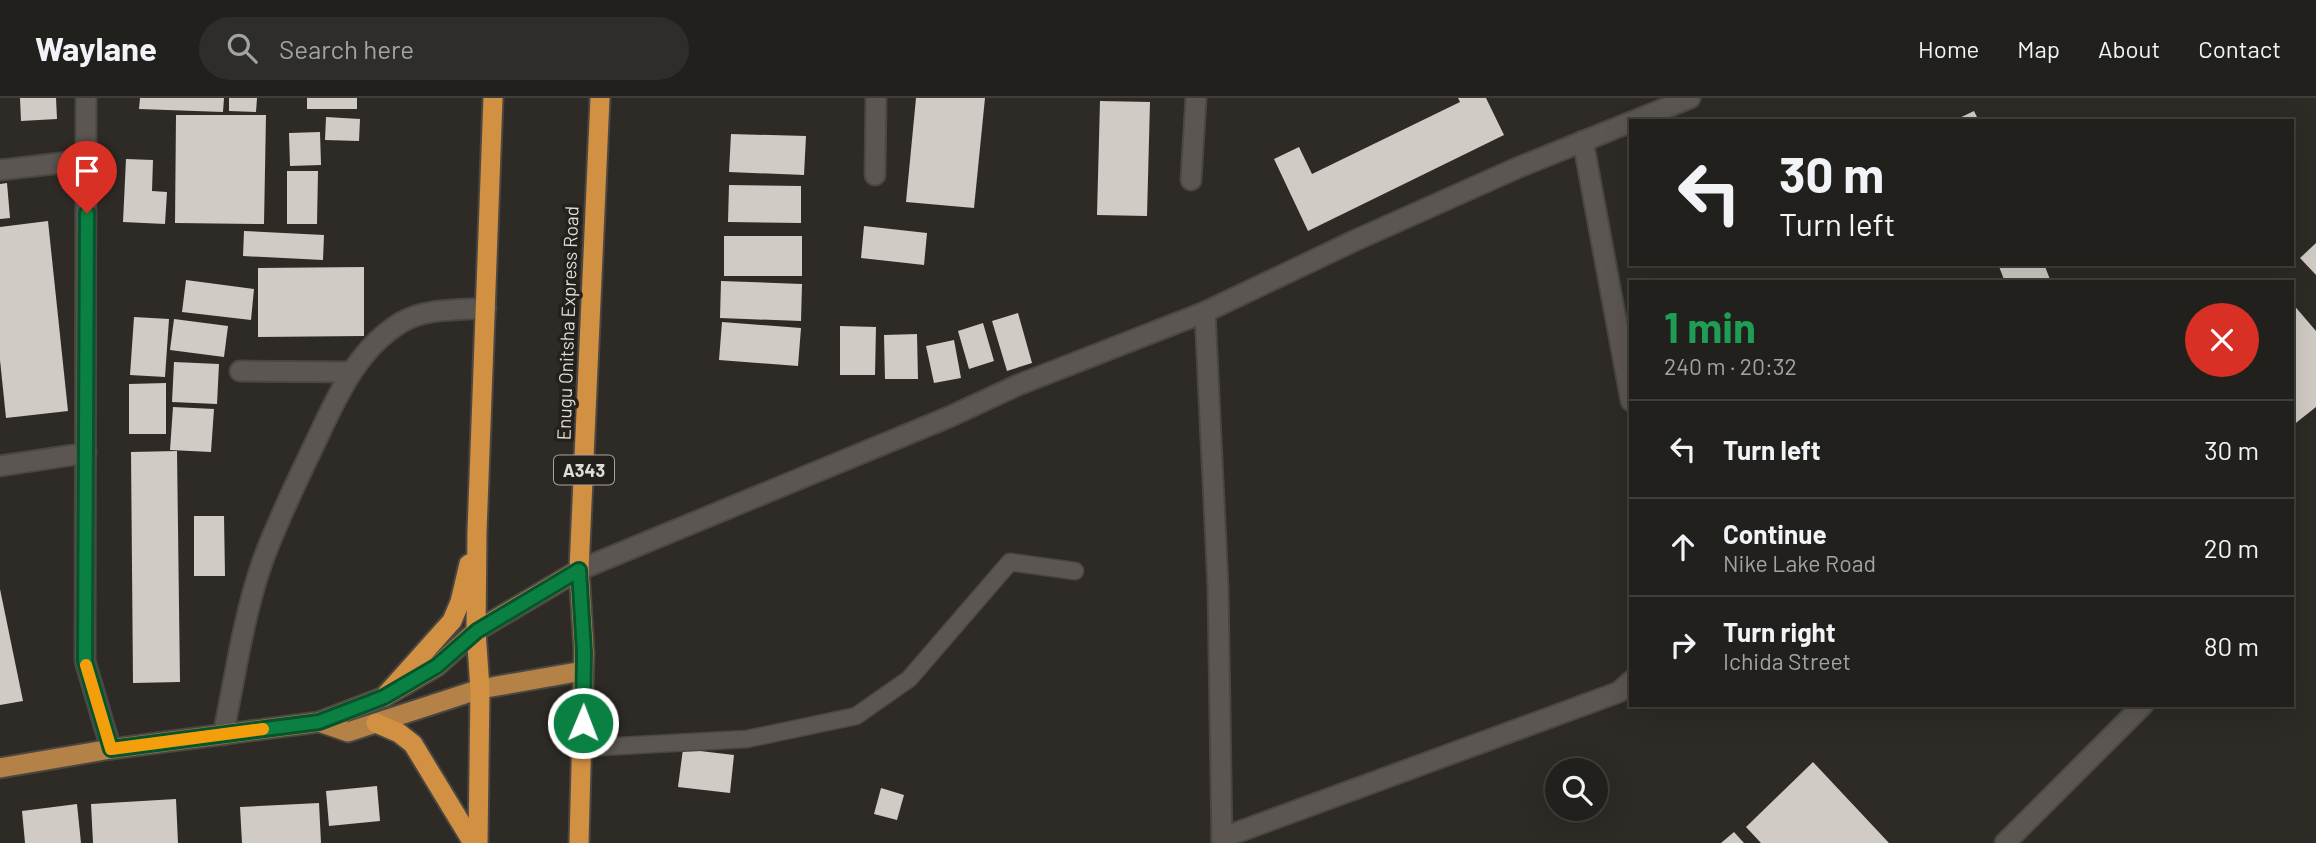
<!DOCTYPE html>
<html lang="en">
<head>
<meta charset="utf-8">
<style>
	body { margin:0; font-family:Barlow,sans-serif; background:#2e2d29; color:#f1f3f6; height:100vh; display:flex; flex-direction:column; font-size:26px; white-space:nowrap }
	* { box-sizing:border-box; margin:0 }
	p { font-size:23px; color:#a2a3a3 }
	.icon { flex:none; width:38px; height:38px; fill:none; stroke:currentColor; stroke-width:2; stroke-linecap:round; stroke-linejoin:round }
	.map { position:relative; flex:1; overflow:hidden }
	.side { position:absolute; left:1629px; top:182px; width:665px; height:427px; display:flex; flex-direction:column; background:#22201c; border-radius:0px; box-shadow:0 7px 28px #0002,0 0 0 2px #3f3e3b }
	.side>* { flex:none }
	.top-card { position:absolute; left:1629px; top:21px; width:665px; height:147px; border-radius:0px; box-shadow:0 7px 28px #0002,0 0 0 2px #3f3e3b; background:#22201c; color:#f1f3f6; overflow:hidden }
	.tools { position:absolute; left:1545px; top:660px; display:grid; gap:14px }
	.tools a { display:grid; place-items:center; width:63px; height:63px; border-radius:50%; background:#22201c; box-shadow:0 7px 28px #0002,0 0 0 2px #3f3e3b; font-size:35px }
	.pin { position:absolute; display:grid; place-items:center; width:60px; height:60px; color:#fff; margin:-72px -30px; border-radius:50% 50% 50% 0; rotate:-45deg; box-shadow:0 0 7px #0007 }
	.pin .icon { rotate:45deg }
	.me { position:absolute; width:77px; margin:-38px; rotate:1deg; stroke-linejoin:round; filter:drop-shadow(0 0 5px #0008) }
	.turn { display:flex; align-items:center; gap:24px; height:147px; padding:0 35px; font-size:32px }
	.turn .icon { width:91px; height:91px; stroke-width:2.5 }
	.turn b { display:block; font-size:49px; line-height:60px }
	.round { display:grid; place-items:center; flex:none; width:74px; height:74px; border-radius:37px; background:#2e2d29 }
	.head { display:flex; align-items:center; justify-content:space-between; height:119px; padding:0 35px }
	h1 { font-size:42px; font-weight:700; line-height:52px; color:#1e9e55 }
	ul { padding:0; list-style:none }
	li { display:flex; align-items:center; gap:21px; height:98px; padding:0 35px; border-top:2px solid #3f3e3b }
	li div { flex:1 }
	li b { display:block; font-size:26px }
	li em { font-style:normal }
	header { display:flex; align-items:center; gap:42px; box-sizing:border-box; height:98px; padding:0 35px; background:#22201c; border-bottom:2px solid #3f3e3b }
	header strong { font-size:33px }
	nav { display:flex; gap:38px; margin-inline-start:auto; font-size:24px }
	.search { width:490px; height:63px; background:#2e2d29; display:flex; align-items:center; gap:18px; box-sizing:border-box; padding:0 24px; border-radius:38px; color:#a2a3a3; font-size:26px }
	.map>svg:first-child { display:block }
	.building { fill:#d0cbc4 }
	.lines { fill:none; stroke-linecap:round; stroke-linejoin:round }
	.service-casing { stroke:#4a4743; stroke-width:19 }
	.minor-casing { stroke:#4a4743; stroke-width:23 }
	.primary-casing { stroke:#4a4743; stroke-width:23 }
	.trunk-casing { stroke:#4a4743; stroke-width:23 }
	.service { stroke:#5b5651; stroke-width:16 }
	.minor { stroke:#5b5651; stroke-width:19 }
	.primary { stroke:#b48146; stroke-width:19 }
	.trunk { stroke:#d29042; stroke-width:19 }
	.route-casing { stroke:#07532c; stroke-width:18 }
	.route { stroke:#0b8043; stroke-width:12 }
	.slow { stroke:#f59e0b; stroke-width:12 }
	.labels { text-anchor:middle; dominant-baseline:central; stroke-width:7; stroke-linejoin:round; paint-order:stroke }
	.shield { fill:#24201b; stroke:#a7a4a0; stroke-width:2 }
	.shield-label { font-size:18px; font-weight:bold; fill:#dfddd9 }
	.street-label { font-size:19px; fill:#dfddd9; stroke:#24201b }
</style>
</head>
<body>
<header>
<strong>Waylane</strong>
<div class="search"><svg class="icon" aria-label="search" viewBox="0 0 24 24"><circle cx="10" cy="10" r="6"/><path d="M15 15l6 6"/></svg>Search here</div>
<nav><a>Home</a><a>Map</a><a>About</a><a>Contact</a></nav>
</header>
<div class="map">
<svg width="2316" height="745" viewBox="0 0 2316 745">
	<rect width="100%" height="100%" fill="#2e2a25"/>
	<g class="building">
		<path d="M20 0H56L57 21 21 23Z"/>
		<path d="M140 0H224L223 14 139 11Z"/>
		<path d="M229 0H257L256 14 229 13Z"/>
		<rect x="307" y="0" width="50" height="11"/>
		<path d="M916 0H985L974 110 906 104Z"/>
		<path d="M1458 0H1486L1504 37 1308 133 1274 61 1299 49 1312 76 1460 4Z"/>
		<path d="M1100 3 1150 4 1147 118 1097 117Z"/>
		<path d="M1974 13 1979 23H1953Z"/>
		<path d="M176 17H266L264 126 175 125Z"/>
		<path d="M326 19 360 21 359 43 325 42Z"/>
		<path d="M320 34 321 67 290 68 289 35Z"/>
		<path d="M731 36 806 38 804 77 729 74Z"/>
		<path d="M126 61 153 62 152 93 167 94 165 126 123 124Z"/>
		<path d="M287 73H318L317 126H287Z"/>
		<path d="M7 85 10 120 0 121V86Z"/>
		<path d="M729 87 801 88V125L728 124Z"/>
		<path d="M48 123 68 313 6 320 0 262V129Z"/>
		<path d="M864 128 927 135 924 167 861 160Z"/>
		<path d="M244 133 324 137 323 162 243 158Z"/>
		<rect x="724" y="138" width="78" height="40"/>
		<path d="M2316 145V177L2300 160Z"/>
		<path d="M1998 166H2044L2051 184H2005Z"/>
		<path d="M364 169V238L258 239V170Z"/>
		<path d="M186 182 254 191 251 222 182 214Z"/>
		<path d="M721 183 802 186 801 223 720 220Z"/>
		<path d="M2292 205 2316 233V309L2292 328Z"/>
		<path d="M1018 215 1032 265 1007 273 992 223Z"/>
		<path d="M134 219 169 221 165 279 130 277Z"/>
		<path d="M174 221 228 228 224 259 170 252Z"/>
		<path d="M722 224 801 230 798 268 719 262Z"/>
		<path d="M983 225 994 263 969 271 958 233Z"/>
		<path d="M840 228 876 229 875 277H840Z"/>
		<path d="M917 236 918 281H885L884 237Z"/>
		<path d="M954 242 961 280 934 285 926 248Z"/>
		<path d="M174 264 219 266 217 306 172 304Z"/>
		<path d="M166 285V336H129V286Z"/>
		<path d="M173 309 214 311 211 354 170 352Z"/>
		<path d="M177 353 180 584 133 585 131 354Z"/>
		<path d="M194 418H224L225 478H194Z"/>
		<path d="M0 491 23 603 0 607Z"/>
		<path d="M683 651 734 657 730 695 678 689Z"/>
		<path d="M1813 664 1889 745H1761L1746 729Z"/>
		<path d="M377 688 380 723 329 728 326 693Z"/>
		<path d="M881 690 904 697 897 722 874 716Z"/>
		<path d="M176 701 178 745H93L91 706Z"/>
		<path d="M319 705 321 745H242L240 709Z"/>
		<path d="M77 706 81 745H25L22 713Z"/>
		<path d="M1734 734 1744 745H1721Z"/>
	</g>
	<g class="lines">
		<g class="service-casing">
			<path id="service" d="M582 650 747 641 856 618 909 581 1010 464 1075 473"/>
		</g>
		<g class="minor-casing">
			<g id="minor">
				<path d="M86 0 85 563 111 651"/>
				<path d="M1634 23 1690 0"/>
				<path d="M1583 43 1631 303"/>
				<path d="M0 72 87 62"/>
				<path d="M875 77 876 0"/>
				<path d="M1191 82 1196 0"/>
				<path d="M1205 214 1218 489 1222 745"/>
				<path d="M240 273 351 274"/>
				<path d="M0 368 86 355"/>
				<path d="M579 472 949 319 1018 287 1205 214 1356 142 1517 70 1631 24"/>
				<path d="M223 637C235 580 243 520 262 465 277 423 297 383 316 343 337 298 358 250 402 224 426 210 459 212 486 210"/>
				<path d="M1222 740 1619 594 1631 583"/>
				<path d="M2005 745 2143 607"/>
			</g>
		</g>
		<g class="primary-casing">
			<g id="primary">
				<path d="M319 624 348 634 480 591 583 573"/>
				<path d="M0 670 111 651 319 624 384 599 437 568 476 533 579 472"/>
			</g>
		</g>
		<g class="trunk-casing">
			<g id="trunk">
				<path d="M384 599 452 523 460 504 469 466"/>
				<path d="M376 625 399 635 413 646 473 745"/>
				<path d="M478 745 480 591 476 533 477 434 493 0"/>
				<path d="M579 745 584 554 579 472 600 0"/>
			</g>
		</g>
		<use href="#service" class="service"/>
		<use href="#minor" class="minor"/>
		<use href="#primary" class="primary"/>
		<use href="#trunk" class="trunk"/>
	</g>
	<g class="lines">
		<g class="route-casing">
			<path id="route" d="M87 115 85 563 111 651 319 624 384 599 437 568 477 533 579 472 584 554 583 625"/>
		</g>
		<use href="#route" class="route"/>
		<path class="slow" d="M86 567 111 651 263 631"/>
	</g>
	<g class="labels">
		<rect class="shield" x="554" y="357.5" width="60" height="29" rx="5"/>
		<g class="shield-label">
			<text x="584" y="372">A343</text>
		</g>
		<g class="street-label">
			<text transform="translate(567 225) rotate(-88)">Enugu Onitsha Express Road</text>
		</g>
	</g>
</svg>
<div class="tools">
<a><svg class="icon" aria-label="search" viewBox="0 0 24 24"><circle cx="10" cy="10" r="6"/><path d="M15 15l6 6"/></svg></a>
</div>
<div class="pin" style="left:87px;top:115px;background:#d93025"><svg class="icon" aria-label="arrive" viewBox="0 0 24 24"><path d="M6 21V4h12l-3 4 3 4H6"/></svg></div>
<svg class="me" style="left:583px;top:625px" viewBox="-20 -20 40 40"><circle r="17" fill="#0b8043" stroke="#fff" stroke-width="3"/><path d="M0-11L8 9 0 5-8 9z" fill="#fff"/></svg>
<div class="top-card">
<div class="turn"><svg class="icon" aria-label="left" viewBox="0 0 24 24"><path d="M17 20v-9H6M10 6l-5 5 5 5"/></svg><div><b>30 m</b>Turn left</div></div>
</div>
<section class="side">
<div class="head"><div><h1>1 min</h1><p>240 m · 20:32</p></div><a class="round" style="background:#d93025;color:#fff"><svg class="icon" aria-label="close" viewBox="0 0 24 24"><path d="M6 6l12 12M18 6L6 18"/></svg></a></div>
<ul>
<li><svg class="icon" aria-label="left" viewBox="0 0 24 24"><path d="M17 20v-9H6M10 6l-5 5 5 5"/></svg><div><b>Turn left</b></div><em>30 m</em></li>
<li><svg class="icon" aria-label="ahead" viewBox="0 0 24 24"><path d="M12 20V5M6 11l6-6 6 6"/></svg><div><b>Continue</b><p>Nike Lake Road</p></div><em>20 m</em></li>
<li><svg class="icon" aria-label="right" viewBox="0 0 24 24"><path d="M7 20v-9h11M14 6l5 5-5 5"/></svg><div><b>Turn right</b><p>Ichida Street</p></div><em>80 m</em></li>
</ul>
</section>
</div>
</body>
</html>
